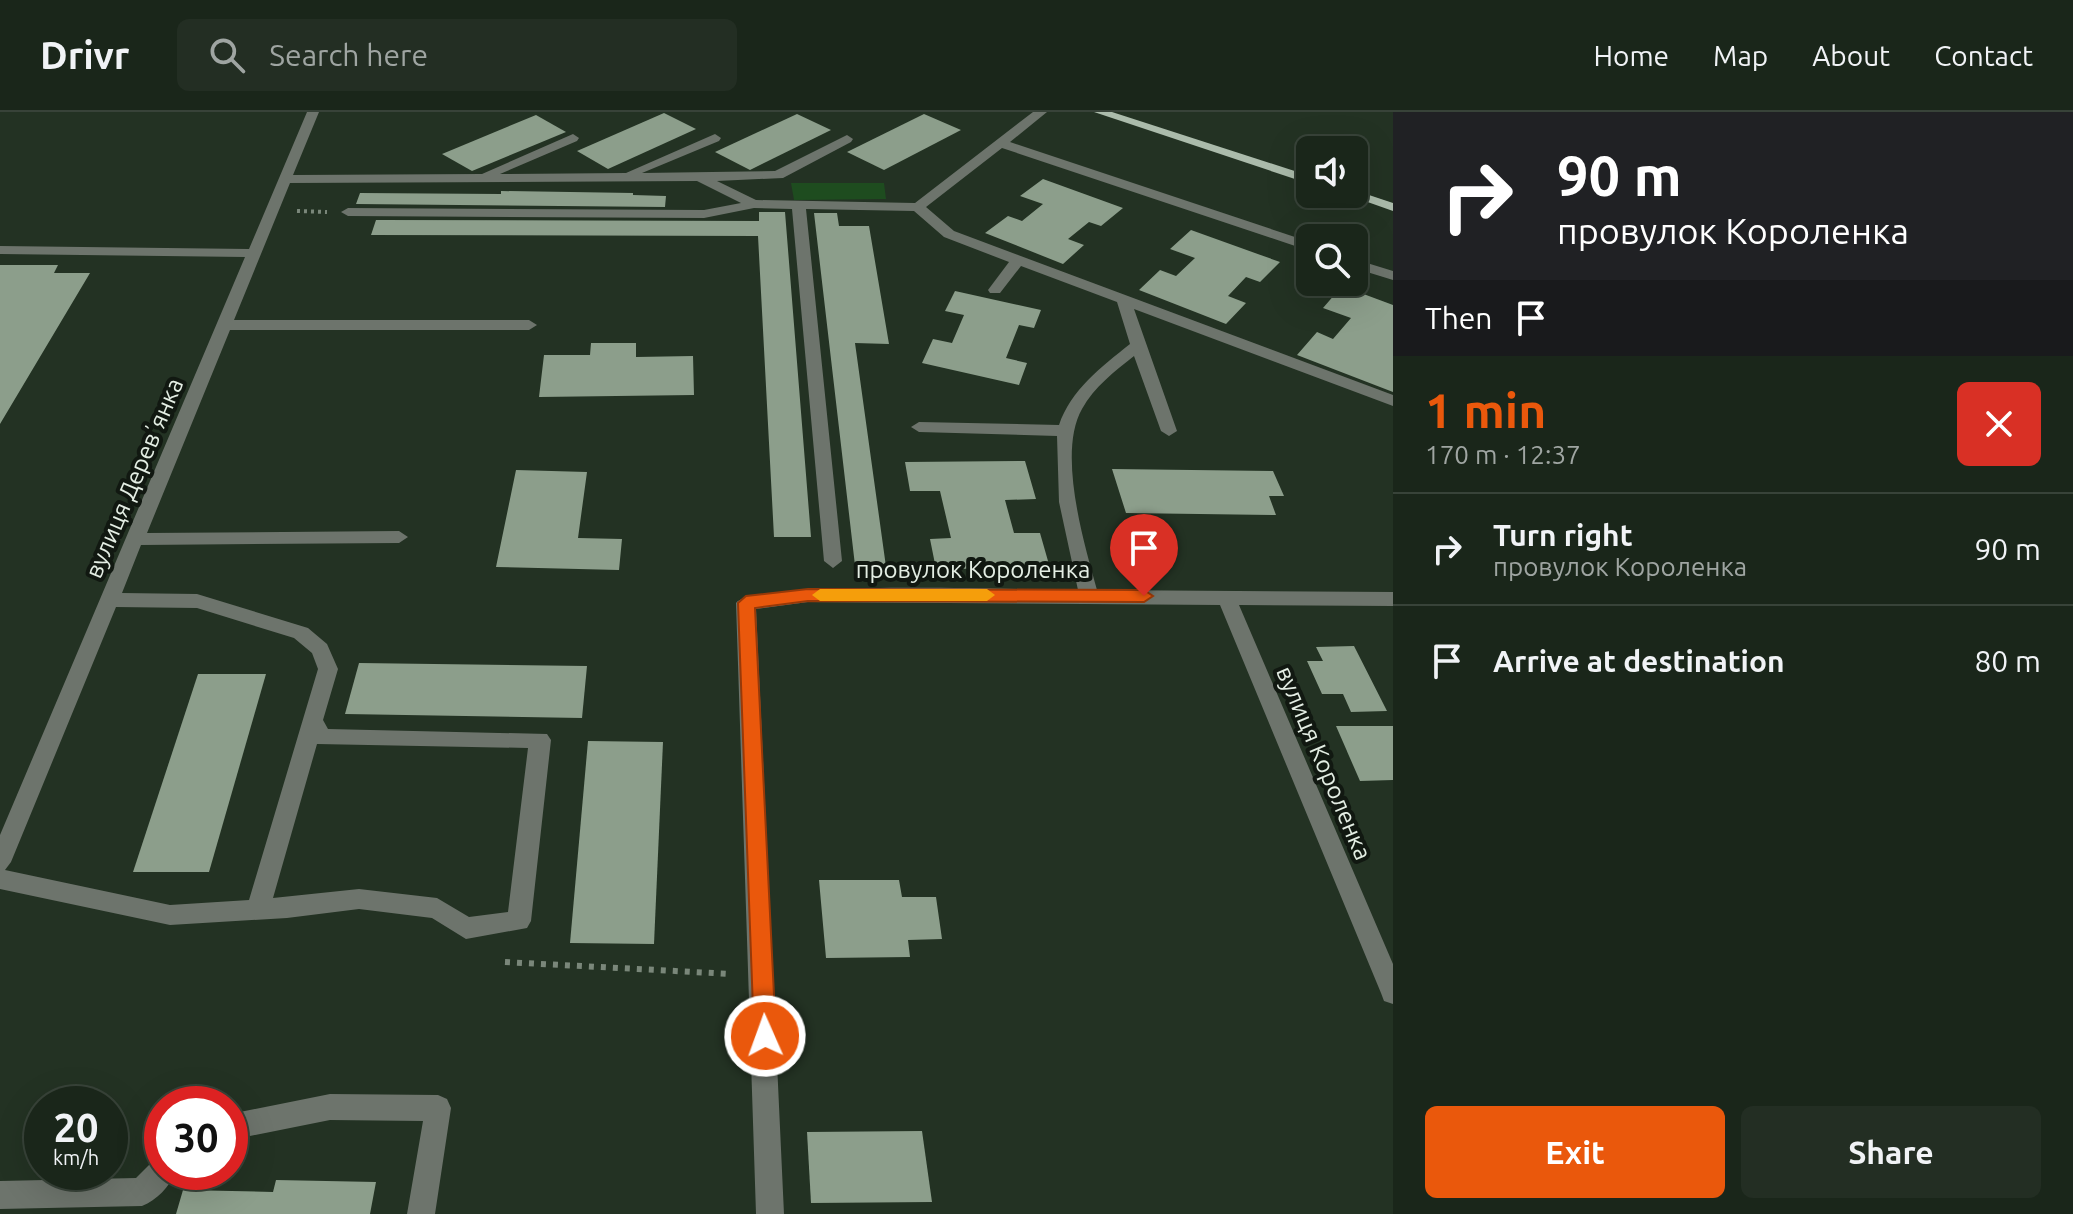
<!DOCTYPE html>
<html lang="en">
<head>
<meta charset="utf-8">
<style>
	body { margin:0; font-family:Ubuntu,sans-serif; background:#232e23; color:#f1f3f6; height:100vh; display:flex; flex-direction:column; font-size:30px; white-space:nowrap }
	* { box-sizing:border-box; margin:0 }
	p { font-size:26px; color:#9fa5a2 }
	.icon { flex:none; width:44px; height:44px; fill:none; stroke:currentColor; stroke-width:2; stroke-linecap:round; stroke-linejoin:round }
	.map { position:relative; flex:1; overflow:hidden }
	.details { display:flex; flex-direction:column; background:#1a261a; width:680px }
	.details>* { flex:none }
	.hud { background:#202124; color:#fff; overflow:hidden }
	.controls { position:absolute; left:1296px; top:24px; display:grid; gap:16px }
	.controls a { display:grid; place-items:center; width:72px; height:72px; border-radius:12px; background:#1a261a; box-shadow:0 8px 32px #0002,0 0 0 2px #384339; font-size:40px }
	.speed { position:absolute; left:24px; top:974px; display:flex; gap:16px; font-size:40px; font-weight:700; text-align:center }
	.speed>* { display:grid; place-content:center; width:104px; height:104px; border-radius:50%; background:#1a261a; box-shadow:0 8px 32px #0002,0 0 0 2px #384339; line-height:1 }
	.speed small { font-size:20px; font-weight:400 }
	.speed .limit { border:12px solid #d22; background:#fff; color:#111 }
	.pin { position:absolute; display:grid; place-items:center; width:68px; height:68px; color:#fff; margin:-82px -34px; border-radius:50% 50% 50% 0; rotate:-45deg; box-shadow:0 0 8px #0007 }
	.pin .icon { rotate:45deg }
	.me { position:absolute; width:88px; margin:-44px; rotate:358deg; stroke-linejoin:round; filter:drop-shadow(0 0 6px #0008) }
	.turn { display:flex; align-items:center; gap:28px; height:168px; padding:0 32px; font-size:36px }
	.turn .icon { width:104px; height:104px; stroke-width:2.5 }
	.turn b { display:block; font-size:56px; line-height:68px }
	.then { display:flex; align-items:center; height:76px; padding:0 32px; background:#0003; gap:16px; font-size:30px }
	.round { display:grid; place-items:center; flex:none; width:84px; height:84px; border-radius:12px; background:#232e23 }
	.overview { display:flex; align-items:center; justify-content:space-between; height:136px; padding:0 32px }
	h1 { font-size:48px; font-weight:600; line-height:60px; color:#ea580c }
	.cta { display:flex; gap:16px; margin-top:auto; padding:16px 32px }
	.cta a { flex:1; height:92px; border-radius:12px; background:#ea580c; color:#fff; font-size:32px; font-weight:600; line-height:92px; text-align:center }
	.cta a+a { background:#232e23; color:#f1f3f6 }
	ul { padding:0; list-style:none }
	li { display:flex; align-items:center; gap:24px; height:112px; padding:0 32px; border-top:2px solid #384339 }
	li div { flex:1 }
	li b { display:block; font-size:30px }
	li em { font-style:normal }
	header { display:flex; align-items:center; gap:48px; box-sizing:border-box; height:112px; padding:0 40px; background:#1a261a; border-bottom:2px solid #384339 }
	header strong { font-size:38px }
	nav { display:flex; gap:44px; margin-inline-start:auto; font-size:28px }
	.search { width:560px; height:72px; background:#232e23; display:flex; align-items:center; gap:20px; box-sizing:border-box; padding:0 28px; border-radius:12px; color:#9fa5a2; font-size:30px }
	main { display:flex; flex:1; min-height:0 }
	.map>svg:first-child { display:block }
	.green { fill:#1e4c1f }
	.building { fill:#8c9e8b }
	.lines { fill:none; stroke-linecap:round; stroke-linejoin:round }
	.path-far1 { stroke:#7a877a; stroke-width:4; stroke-dasharray:3 4; stroke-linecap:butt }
	.path { stroke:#7a877a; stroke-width:6; stroke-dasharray:5 7; stroke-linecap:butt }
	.minor { fill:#6d746c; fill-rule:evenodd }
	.major { fill:#abbbab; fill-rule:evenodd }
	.route { fill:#ea580c; stroke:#983908; stroke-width:2 }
	.slow { fill:#f59e0b }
	.labels { text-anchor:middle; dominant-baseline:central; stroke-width:8; stroke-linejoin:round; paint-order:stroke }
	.street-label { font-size:24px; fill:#e4eee4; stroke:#111811 }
</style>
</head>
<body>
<header>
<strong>Drivr</strong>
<div class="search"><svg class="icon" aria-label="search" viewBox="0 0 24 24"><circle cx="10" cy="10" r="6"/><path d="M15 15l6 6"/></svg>Search here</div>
<nav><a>Home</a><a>Map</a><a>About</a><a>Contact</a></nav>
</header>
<main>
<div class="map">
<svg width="1393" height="1102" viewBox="0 0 1393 1102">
	<rect width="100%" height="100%" fill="#233223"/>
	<path class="green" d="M791 71H884L886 87 794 88Z"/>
	<g class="building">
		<path d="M664 1 696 17 608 57 577 39Z"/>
		<path d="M797 2 831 18 750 58 715 40Z"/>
		<path d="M924 2 961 18 884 58 847 40Z"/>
		<path d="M536 3 566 20 472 59 442 42Z"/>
		<path d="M1043 67 1123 96 1101 114 1089 110 1068 127 1084 133 1063 152 985 121 1008 104 1022 109 1043 92 1020 84Z"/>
		<path d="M501 79 633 81V83L666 84 665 95 356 92 360 81 501 82Z"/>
		<path d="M759 100H785L811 425H774L758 124 371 123 376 108 759 109Z"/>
		<path d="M814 101H837L839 114H869L889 232 855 231 887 462H856Z"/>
		<path d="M1191 118 1280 150 1260 170 1246 165 1228 184 1246 191 1226 212 1139 178 1160 158 1176 164 1195 146 1170 137Z"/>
		<path d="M0 153H58L54 161H90L0 312Z"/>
		<path d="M1342 174 1393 193V280L1297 243 1317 220 1333 227 1351 206 1323 196Z"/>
		<path d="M955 179 1041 198 1034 216 1019 213 1006 246 1027 251 1019 273 922 251 933 227 952 231 964 203 945 199Z"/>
		<path d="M591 231H636V245L693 244 694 283 539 285 544 243H590Z"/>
		<path d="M1025 349 1036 387 1005 388 1014 421H1040L1050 456 936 457 930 427 951 426 940 379H910L905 350Z"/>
		<path d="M1112 357 1273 359 1284 384H1269L1276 403 1126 401Z"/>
		<path d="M516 358 587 360 578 426 622 427 619 458 496 455Z"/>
		<path d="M1354 534 1387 599 1351 600 1343 582H1322L1307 549H1323L1316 535Z"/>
		<path d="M359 551 587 554 582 606 345 602Z"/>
		<path d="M198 562H266L209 760H133Z"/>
		<path d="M1336 614H1393V668L1360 669Z"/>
		<path d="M588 629 663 630 654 832 570 831Z"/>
		<path d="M819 768H899L902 785H936L942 827 908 828 910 845 826 846Z"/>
		<path d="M922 1019 932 1090 811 1091 807 1020Z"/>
		<path d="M276 1068 376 1070 370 1102H176L183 1078 273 1080Z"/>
	</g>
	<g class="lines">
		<path class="path-far1" d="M297 99 327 100"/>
		<path class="path" d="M505 850 732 862"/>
		<g class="minor">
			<path d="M307 0H319L293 63 482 62 573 22 579 26 577 29 500 62 626 61 715 22 721 26 719 29 642 61 775 59 847 23 853 27 851 30 783 66 717 69 756 88 915 91 1033 0H1047L1010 30 1310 130V139L1002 36 926 95 954 119 1393 283V294L1134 197 1177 319 1169 324 1161 319 1134 244C1115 259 1094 275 1082 297 1057 341 1084 431 1097 478L1393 480V494L1239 493 1393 852V892L1384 889 1381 881 1220 493 808 490 756 497 784 1102H756L736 491C752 468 1034 478 1078 478L1059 390 1057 324 919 320 911 315 919 310 1059 313C1071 278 1101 255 1130 232L1117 190 1021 154 1000 181H990L988 178 1009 150 944 125 914 99 806 97 842 449 833 456 824 449 792 97 754 96 704 106 348 104 341 100 348 96 704 98 741 91 697 69 290 71 234 208H529L537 213 529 218H230L147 421 399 419 408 425 399 431 141 433 122 481 197 482 308 516 327 532 338 557 323 608 328 617 547 622 551 628 531 809 527 816 466 827 432 806 359 797 287 806 170 813 0 777V723L245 145 0 142V134L249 137ZM116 495 197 496 294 526 312 541 318 557 249 788 170 793 5 758 11 750ZM317 632 528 636 508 800 469 805 437 786 359 777 273 786Z"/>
			<path d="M1354 147 1393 159V168L1354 156Z"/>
			<path d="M330 982 438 983 447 987 451 996 435 1102H407L423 1009 330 1008 230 1028V1002Z"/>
			<path d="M162 1046V1060H176C169 1075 157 1088 142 1094L0 1097V1069L136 1066 152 1050Z"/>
		</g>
		<g class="major">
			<path d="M1094 0H1112L1310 64V72Z"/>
			<path d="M1354 78 1393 91V99L1345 82H1354Z"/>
		</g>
	</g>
	<path class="route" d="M808 477 1144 478 1153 484 1144 490 808 489 755 496 776 924 773 931 765 935 757 931 754 924 738 491 746 484Z"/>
	<path class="slow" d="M820 477H987L995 483 987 489H820L812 483Z"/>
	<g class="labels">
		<g class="street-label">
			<text transform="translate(134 366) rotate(-67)">вулиця Деревʼянка</text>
			<text x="973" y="457">провулок Короленка</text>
			<text transform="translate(1324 651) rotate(67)">вулиця Короленка</text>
		</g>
	</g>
</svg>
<div class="controls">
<a><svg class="icon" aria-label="sound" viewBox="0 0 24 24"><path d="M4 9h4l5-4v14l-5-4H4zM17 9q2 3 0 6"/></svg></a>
<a><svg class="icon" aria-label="search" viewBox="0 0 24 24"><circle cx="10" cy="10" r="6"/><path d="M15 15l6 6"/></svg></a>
</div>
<div class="speed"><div>20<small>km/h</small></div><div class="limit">30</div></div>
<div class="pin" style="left:1144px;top:484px;background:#d93025"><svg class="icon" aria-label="arrive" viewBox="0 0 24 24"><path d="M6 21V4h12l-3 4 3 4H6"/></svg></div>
<svg class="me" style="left:765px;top:924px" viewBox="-20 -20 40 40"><circle r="17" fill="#ea580c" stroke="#fff" stroke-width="3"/><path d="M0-11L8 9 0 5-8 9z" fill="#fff"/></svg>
</div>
<section class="details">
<div class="hud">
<div class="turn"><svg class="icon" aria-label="right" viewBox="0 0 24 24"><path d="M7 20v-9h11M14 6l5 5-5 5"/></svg><div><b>90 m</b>провулок Короленка</div></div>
<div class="then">Then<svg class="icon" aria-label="arrive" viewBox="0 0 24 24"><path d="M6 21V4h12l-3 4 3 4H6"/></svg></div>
</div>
<div class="overview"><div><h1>1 min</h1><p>170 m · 12:37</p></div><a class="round" style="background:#d93025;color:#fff"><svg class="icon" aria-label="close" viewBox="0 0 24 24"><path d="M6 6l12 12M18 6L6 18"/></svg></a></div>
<ul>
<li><svg class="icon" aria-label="right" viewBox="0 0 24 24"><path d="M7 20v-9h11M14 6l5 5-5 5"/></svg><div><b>Turn right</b><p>провулок Короленка</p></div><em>90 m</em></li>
<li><svg class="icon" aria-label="arrive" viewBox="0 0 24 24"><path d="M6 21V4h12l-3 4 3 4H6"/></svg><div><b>Arrive at destination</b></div><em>80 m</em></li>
</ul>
<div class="cta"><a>Exit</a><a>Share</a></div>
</section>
</main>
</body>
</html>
